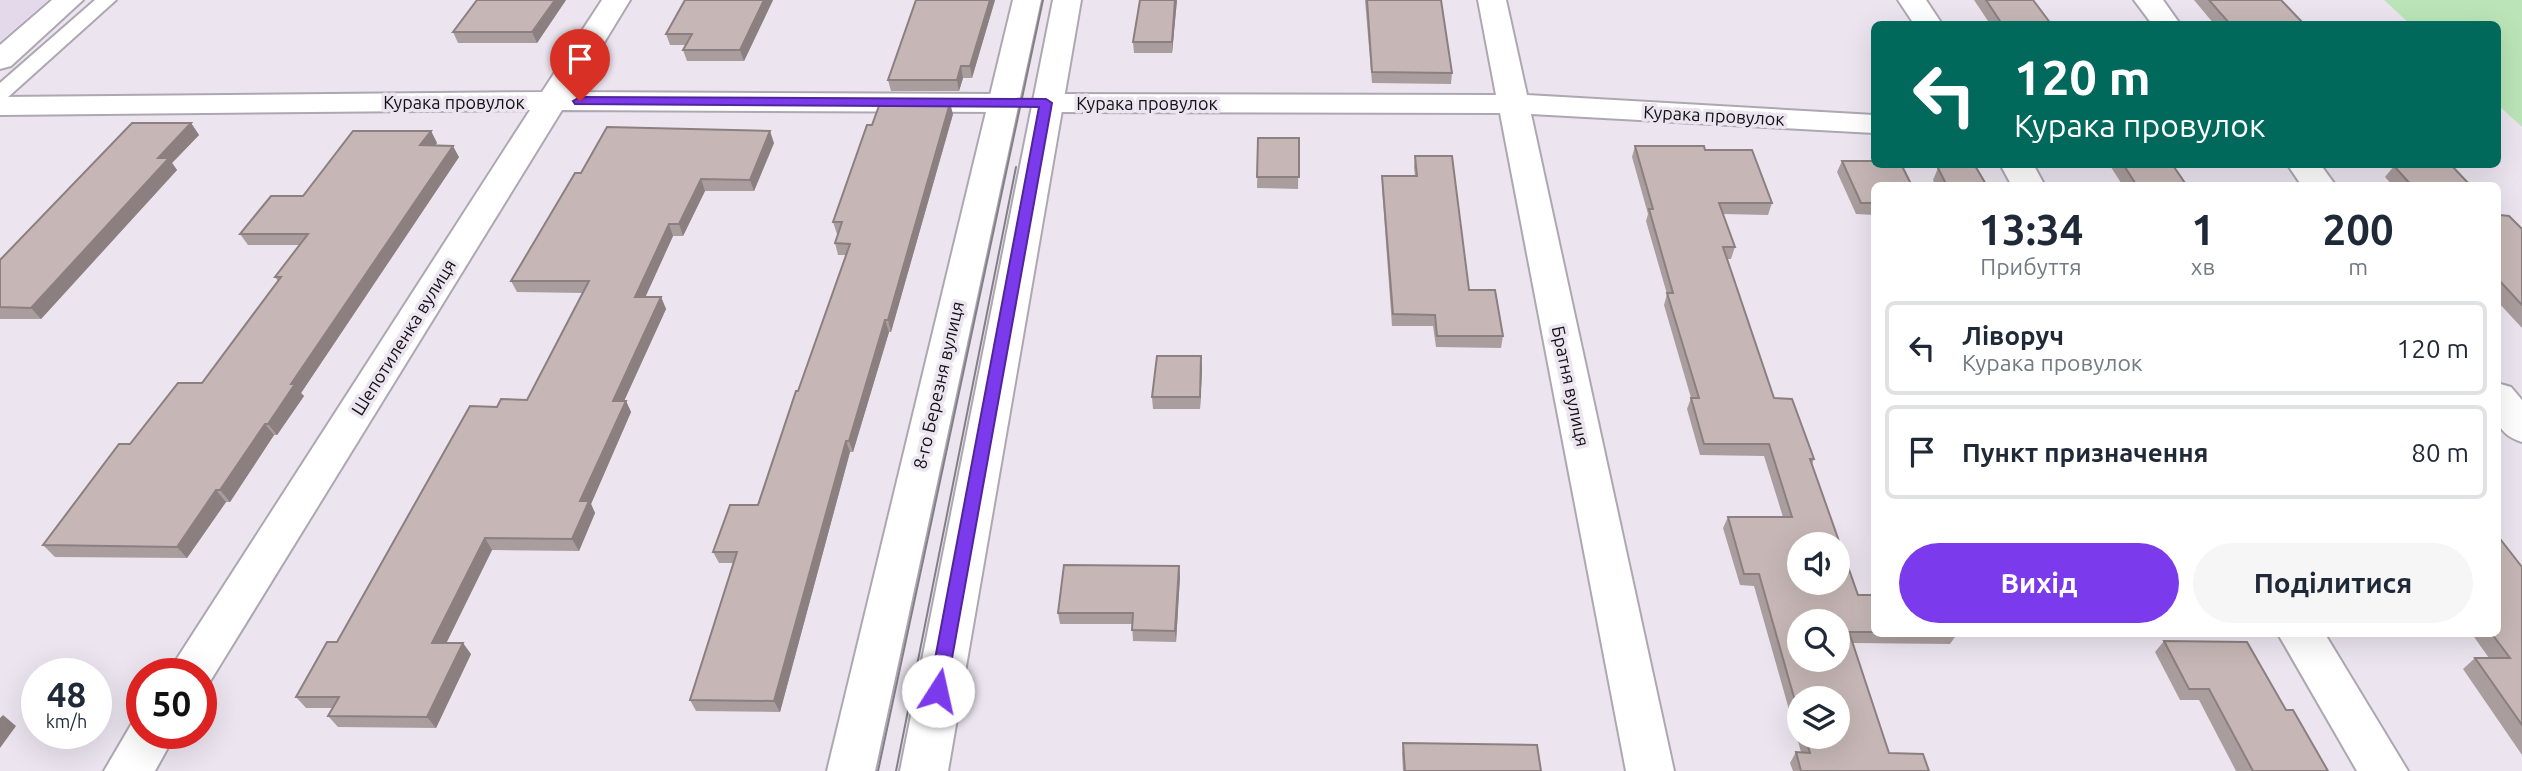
<!DOCTYPE html>
<html lang="uk">
<head>
<meta charset="utf-8">
<style>
	body { margin:0; font-family:Ubuntu,sans-serif; background:#f6f6f7; color:#1f2937; height:100vh; display:flex; flex-direction:column; font-size:26px; white-space:nowrap }
	* { box-sizing:border-box; margin:0 }
	p { font-size:23px; color:#747a83 }
	.icon { flex:none; width:38px; height:38px; fill:none; stroke:currentColor; stroke-width:2; stroke-linecap:round; stroke-linejoin:round }
	.map { position:relative; flex:1; overflow:hidden }
	.drawer { position:absolute; left:1871px; top:182px; width:630px; height:455px; display:flex; flex-direction:column; background:#fff; border-radius:10px; box-shadow:0 7px 28px #0002 }
	.drawer>* { flex:none }
	.guide { position:absolute; left:1871px; top:21px; width:630px; height:147px; border-radius:10px; box-shadow:0 7px 28px #0002; background:#00695c; color:#fff; overflow:hidden }
	.tools { position:absolute; left:1787px; top:532px; display:grid; gap:14px }
	.tools a { display:grid; place-items:center; width:63px; height:63px; border-radius:50%; background:#fff; box-shadow:0 7px 28px #0002; font-size:35px }
	.speed { position:absolute; left:21px; top:658px; display:flex; gap:14px; font-size:35px; font-weight:700; text-align:center }
	.speed>* { display:grid; place-content:center; width:91px; height:91px; border-radius:50%; background:#fff; box-shadow:0 7px 28px #0002; line-height:1 }
	.speed small { font-size:18px; font-weight:400 }
	.speed .limit { border:10px solid #d22; background:#fff; color:#111 }
	.pin { position:absolute; display:grid; place-items:center; width:60px; height:60px; color:#fff; margin:-72px -30px; border-radius:50% 50% 50% 0; rotate:-45deg; box-shadow:0 0 7px #0007 }
	.pin .icon { rotate:45deg }
	.me { position:absolute; width:77px; margin:-38px; rotate:10deg; stroke-linejoin:round; filter:drop-shadow(0 0 5px #0008) }
	.turn { display:flex; align-items:center; gap:24px; height:147px; padding:0 28px; font-size:32px }
	.turn .icon { width:91px; height:91px; stroke-width:2.5 }
	.turn b { display:block; font-size:49px; line-height:60px }
	.eta { display:flex; justify-content:space-evenly; align-items:center; height:119px; text-align:center }
	.eta b { font-size:42px; font-weight:700; line-height:49px }
	.action { display:flex; gap:14px; margin-top:auto; padding:14px 28px }
	.action a { flex:1; height:80px; border-radius:42px; background:#7c3aed; color:#fff; font-size:28px; font-weight:700; line-height:80px; text-align:center }
	.action a+a { background:#f6f6f7; color:#1f2937 }
	ul { padding:0; list-style:none }
	li { display:flex; align-items:center; gap:21px; height:94px; margin:0 14px 10px; padding:0 14px; border:4px solid #e0e1e3; border-radius:10px }
	li div { flex:1 }
	li b { display:block; font-size:26px }
	li em { font-style:normal }
	.map>svg:first-child { display:block }
	.built { fill:#e4d9eb }
	.green { fill:#bbe5b8 }
	.lines { fill:none; stroke-linecap:round; stroke-linejoin:round }
	.service-casing { stroke:#aea7b2; stroke-width:4 }
	.minor-casing { stroke:#aea7b2; stroke-width:4 }
	.tertiary-casing { stroke:#aea7b2; stroke-width:4 }
	.secondary-casing { stroke:#aea7b2; stroke-width:4 }
	.service { fill:#fff; fill-rule:evenodd }
	.minor { fill:#fff; fill-rule:evenodd }
	.tertiary { fill:#fff; fill-rule:evenodd }
	.secondary { fill:#fff; fill-rule:evenodd }
	.tram { stroke:#837f86; stroke-width:2 }
	.wall { fill:#aa9d9d; fill-rule:evenodd }
	.shaded-wall { fill:#8b807f }
	.building { fill:#c6b7b6; stroke:#8b807f; stroke-width:2; fill-rule:evenodd }
	.route { fill:#7c3aed; stroke:#51269a; stroke-width:2 }
	.labels { text-anchor:middle; dominant-baseline:central; stroke-width:7; stroke-linejoin:round; paint-order:stroke }
	.street-label { font-size:18px; fill:#131115; stroke:#ece5f0 }
</style>
</head>
<body>
<div class="map">
<svg width="2522" height="771" viewBox="0 0 2522 771">
	<rect width="100%" height="100%" fill="#ece5f0"/>
	<path class="built" d="M0 0H48L0 41Z"/>
	<path class="green" d="M2384 0H2522V127L2497 104V24H2410Z"/>
	<g class="lines">
		<g class="service-casing">
			<path id="service" d="M95 0H116L7 98 0 100V83Z"/>
		</g>
		<g class="minor-casing">
			<g id="minor">
				<path d="M602 0H630L574 92 1001 94 1012 96 1016 103 1012 110 1001 112 562 110 206 688 201 690V674H167L530 110 0 115V97L542 92Z"/>
				<path d="M1478 0H1506L1527 95 1874 115V133L1531 114 1674 771H1626L1500 113 1046 112 1035 110 1031 103 1035 96 1046 94 1496 95Z"/>
				<path d="M1898 0H1926L1942 24H1914Z"/>
				<path d="M2134 0H2163L2180 24H2152Z"/>
				<path d="M2000 164H2033L2045 186H2012Z"/>
				<path d="M2287 164H2320L2336 186H2302Z"/>
				<path d="M2497 383 2511 387 2522 400V442C2490 432 2497 411 2497 383Z"/>
				<path d="M2278 634H2325L2408 771H2357Z"/>
				<path d="M142 715V733H176L155 771H104L135 718Z"/>
			</g>
		</g>
		<g class="tertiary-casing">
			<path id="tertiary" d="M52 0H83L11 66 0 69V45Z"/>
		</g>
		<g class="secondary-casing">
			<g id="secondary">
				<path d="M1013 0H1041L875 771H827Z"/>
				<path d="M1053 0H1081L948 771H900Z"/>
			</g>
		</g>
		<use href="#service" class="service"/>
		<use href="#minor" class="minor"/>
		<use href="#tertiary" class="tertiary"/>
		<use href="#secondary" class="secondary"/>
		<g class="tram">
			<path d="M878 771 1043 0"/>
			<path d="M896 771 1016 167"/>
		</g>
	</g>
	<g class="wall">
		<path d="M566 0 537 43H458L453 32Z"/>
		<path d="M773 0 744 61H687L683 50 686 45H670L666 34Z"/>
		<path d="M995 0 972 78H963L959 91H891L888 80Z"/>
		<path d="M1140 0H1177L1172 53H1134L1133 42Z"/>
		<path d="M1365 0H1441L1452 73 1451 84 1372 83Z"/>
		<path d="M1974 0H2033L2051 24H1990Z"/>
		<path d="M2194 0H2281L2304 24H2214Z"/>
		<path d="M953 114 891 332H889L853 452H850L780 712 696 711 690 700 733 563H719L713 552 758 505 846 255H838L835 243 838 234H837L833 222Z"/>
		<path d="M191 123 199 135 172 163 177 170 41 319H0V260Z"/>
		<path d="M431 131 437 143 435 145 459 157 301 393 304 396 277 435H274L230 502H226L187 558 55 557 43 545 130 444 202 383 278 281 275 277 299 245H248L240 234 303 196Z"/>
		<path d="M1258 138H1299L1298 189 1257 188Z"/>
		<path d="M774 143 754 191H705L683 236H673L645 297H661L666 309 624 401H626L631 412 591 504 595 513 579 551 492 550 446 643 471 654 436 728 338 727 328 716 333 708H306L296 697 337 642 497 407 527 400 583 293 517 292 511 281 581 173Z"/>
		<path d="M1635 146 1705 150 1772 203 1768 215 1723 214 1735 247 1731 259H1727L1774 398 1814 459 1812 464 1858 595H1874V634H1957L1950 644 1852 643 1889 753 1929 771H1793L1790 763 1796 752H1801L1754 586 1740 585 1723 528 1728 517H1783L1764 456 1700 455 1687 409 1691 398 1664 305 1667 294 1646 221 1648 214 1632 157ZM1799 698 1838 737H1799Z"/>
		<path d="M1415 156 1469 290 1503 336 1501 348 1436 347 1433 326H1392L1382 187V176H1415L1414 167Z"/>
		<path d="M1842 161 1874 186V215L1856 214 1837 172Z"/>
		<path d="M2109 164H2172L2187 186H2123Z"/>
		<path d="M2394 166 2471 186H2393L2385 177Z"/>
		<path d="M1938 168 1987 186H1936L1933 180Z"/>
		<path d="M2497 213 2522 229V328L2497 301Z"/>
		<path d="M1202 368 1200 409H1153L1152 397Z"/>
		<path d="M1179 566 1180 577 1176 642 1133 641 1132 624H1060L1058 613Z"/>
		<path d="M2522 567V755L2463 669 2475 658H2489L2472 634H2497Z"/>
		<path d="M2164 641 2286 710 2328 771H2236L2199 700H2180L2155 652Z"/>
		<path d="M1403 743 1541 771H1403L1402 753Z"/>
	</g>
	<g class="shaded-wall">
		<path d="M555 0H566L537 43 532 32Z"/>
		<path d="M764 0H773L744 61 740 50Z"/>
		<path d="M990 0H995L972 78 970 66Z"/>
		<path d="M1175 0H1177L1172 53V42Z"/>
		<path d="M961 66 963 78 959 91 957 80Z"/>
		<path d="M950 103 953 114 891 332 888 320Z"/>
		<path d="M191 123 199 135 172 163 177 170 41 319 31 308 158 158Z"/>
		<path d="M431 131 437 143 426 157 420 145Z"/>
		<path d="M770 131 774 143 754 191 750 180Z"/>
		<path d="M453 146 459 157 301 393 304 396 277 435 268 424 291 384Z"/>
		<path d="M701 179 705 191 683 236 679 224Z"/>
		<path d="M669 224 673 236 640 309 635 297Z"/>
		<path d="M661 297 666 309 619 412 613 401Z"/>
		<path d="M885 320 889 332 853 452 849 441Z"/>
		<path d="M1201 356 1202 368 1200 409V397Z"/>
		<path d="M626 401 631 412 591 504 595 513 579 551 572 539 580 501Z"/>
		<path d="M265 424 274 435 230 502 220 490Z"/>
		<path d="M846 441 850 452 780 712 774 701Z"/>
		<path d="M216 490 226 502 187 558 177 547Z"/>
		<path d="M485 538 492 550 441 654 432 643Z"/>
		<path d="M1179 566 1180 577 1176 642 1175 631Z"/>
		<path d="M463 643 471 654 436 728 427 717Z"/>
		<path d="M3 715 16 726 0 748V718Z"/>
	</g>
	<g class="building">
		<path d="M477 0H555L532 32H453Z"/>
		<path d="M685 0H764L740 50H683L692 34H666Z"/>
		<path d="M916 0H990L970 66H961L957 80H888Z"/>
		<path d="M1140 0H1175L1172 42H1133Z"/>
		<path d="M1367 0H1441L1452 73 1372 72Z"/>
		<path d="M1986 0H2033L2051 24H2002Z"/>
		<path d="M2209 0H2281L2304 24H2230Z"/>
		<path d="M880 103H950L888 320H885L849 441H846L774 701 690 700 737 552H713L730 505H758L796 391H798L850 244 835 243 842 222H833L867 125H872Z"/>
		<path d="M132 123H191L158 158H169L31 308 0 307V260Z"/>
		<path d="M607 127 770 131 750 180 701 179 679 224H669L635 297H661L613 401H626L580 501H589L572 539 485 538 432 643H463L427 717 328 716 339 697H296L327 642H337L470 406 497 407 501 399 527 400 589 281H511L575 173H581Z"/>
		<path d="M353 131H431L420 145 453 146 291 384H295L268 424H265L220 490H216L177 547 43 545 119 444H130L178 383H202L281 277H275L308 234H240L271 196H303Z"/>
		<path d="M1258 138H1299V177H1257Z"/>
		<path d="M1635 146H1704L1705 150H1752L1772 203H1719L1735 247H1723L1774 398 1792 399 1814 459H1810L1858 595H1874V632H1849L1889 753 1923 754 1929 771H1801L1796 752 1810 753 1805 737H1838V698H1799V715L1759 574H1744L1728 517H1792L1769 444H1704L1691 398H1699L1667 293H1673L1649 209H1653ZM1799 544H1838V583H1799ZM1799 621H1838V660H1799Z"/>
		<path d="M1415 156H1452L1469 290H1495L1503 336H1437L1435 315 1393 314 1382 176H1417Z"/>
		<path d="M1842 161H1874V164H1901L1912 186H1874V203H1861Z"/>
		<path d="M1945 164H1974L1987 186H1947L1938 168Z"/>
		<path d="M2123 164H2172L2187 186H2137Z"/>
		<path d="M2394 166H2452L2471 186H2412Z"/>
		<path d="M2497 213 2500 215 2509 216 2522 229V305L2497 278Z"/>
		<path d="M1157 356H1201L1200 397H1152Z"/>
		<path d="M2497 535 2522 567V725L2475 658H2510L2492 634H2497Z"/>
		<path d="M1064 565 1179 566 1175 631 1132 630 1133 613H1058Z"/>
		<path d="M2164 641 2247 642 2286 710H2293L2328 771H2253L2209 689H2189Z"/>
		<path d="M1403 743 1537 745 1541 771H1405Z"/>
	</g>
	<path class="route" d="M580 97 1046 99 1052 103 945 697 938 699 931 697 929 691 1039 107 575 104 573 101Z"/>
	<g class="labels">
		<g class="street-label">
			<text x="454" y="102">Курака провулок</text>
			<text x="1147" y="103">Курака провулок</text>
			<text transform="translate(1714 115) rotate(3)">Курака провулок</text>
			<text transform="translate(403 337) rotate(-58)">Шепотиленка вулиця</text>
			<text transform="translate(938 385) rotate(-77)">8-го Березня вулиця</text>
			<text transform="translate(1571 386) rotate(78)">Братня вулиця</text>
		</g>
	</g>
</svg>
<div class="tools">
<a><svg class="icon" aria-label="sound" viewBox="0 0 24 24"><path d="M4 9h4l5-4v14l-5-4H4zM17 9q2 3 0 6"/></svg></a>
<a><svg class="icon" aria-label="search" viewBox="0 0 24 24"><circle cx="10" cy="10" r="6"/><path d="M15 15l6 6"/></svg></a>
<a><svg class="icon" aria-label="layers" viewBox="0 0 24 24"><path d="M12 4l9 5-9 5-9-5zM3 14l9 5 9-5"/></svg></a>
</div>
<div class="speed"><div>48<small>km/h</small></div><div class="limit">50</div></div>
<div class="pin" style="left:580px;top:101px;background:#d93025"><svg class="icon" aria-label="arrive" viewBox="0 0 24 24"><path d="M6 21V4h12l-3 4 3 4H6"/></svg></div>
<svg class="me" style="left:938px;top:691px" viewBox="-20 -20 40 40"><circle r="19" fill="#fff"/><path d="M0-13L10 11 0 6-10 11z" fill="#7c3aed"/></svg>
<div class="guide">
<div class="turn"><svg class="icon" aria-label="left" viewBox="0 0 24 24"><path d="M17 20v-9H6M10 6l-5 5 5 5"/></svg><div><b>120 m</b>Курака провулок</div></div>
</div>
<section class="drawer">
<div class="eta">
<div><b>13:34</b><p>Прибуття</p></div>
<div><b>1</b><p>хв</p></div>
<div><b>200</b><p>m</p></div>
</div>
<ul>
<li><svg class="icon" aria-label="left" viewBox="0 0 24 24"><path d="M17 20v-9H6M10 6l-5 5 5 5"/></svg><div><b>Ліворуч</b><p>Курака провулок</p></div><em>120 m</em></li>
<li><svg class="icon" aria-label="arrive" viewBox="0 0 24 24"><path d="M6 21V4h12l-3 4 3 4H6"/></svg><div><b>Пункт призначення</b></div><em>80 m</em></li>
</ul>
<div class="action"><a>Вихід</a><a>Поділитися</a></div>
</section>
</div>
</body>
</html>
